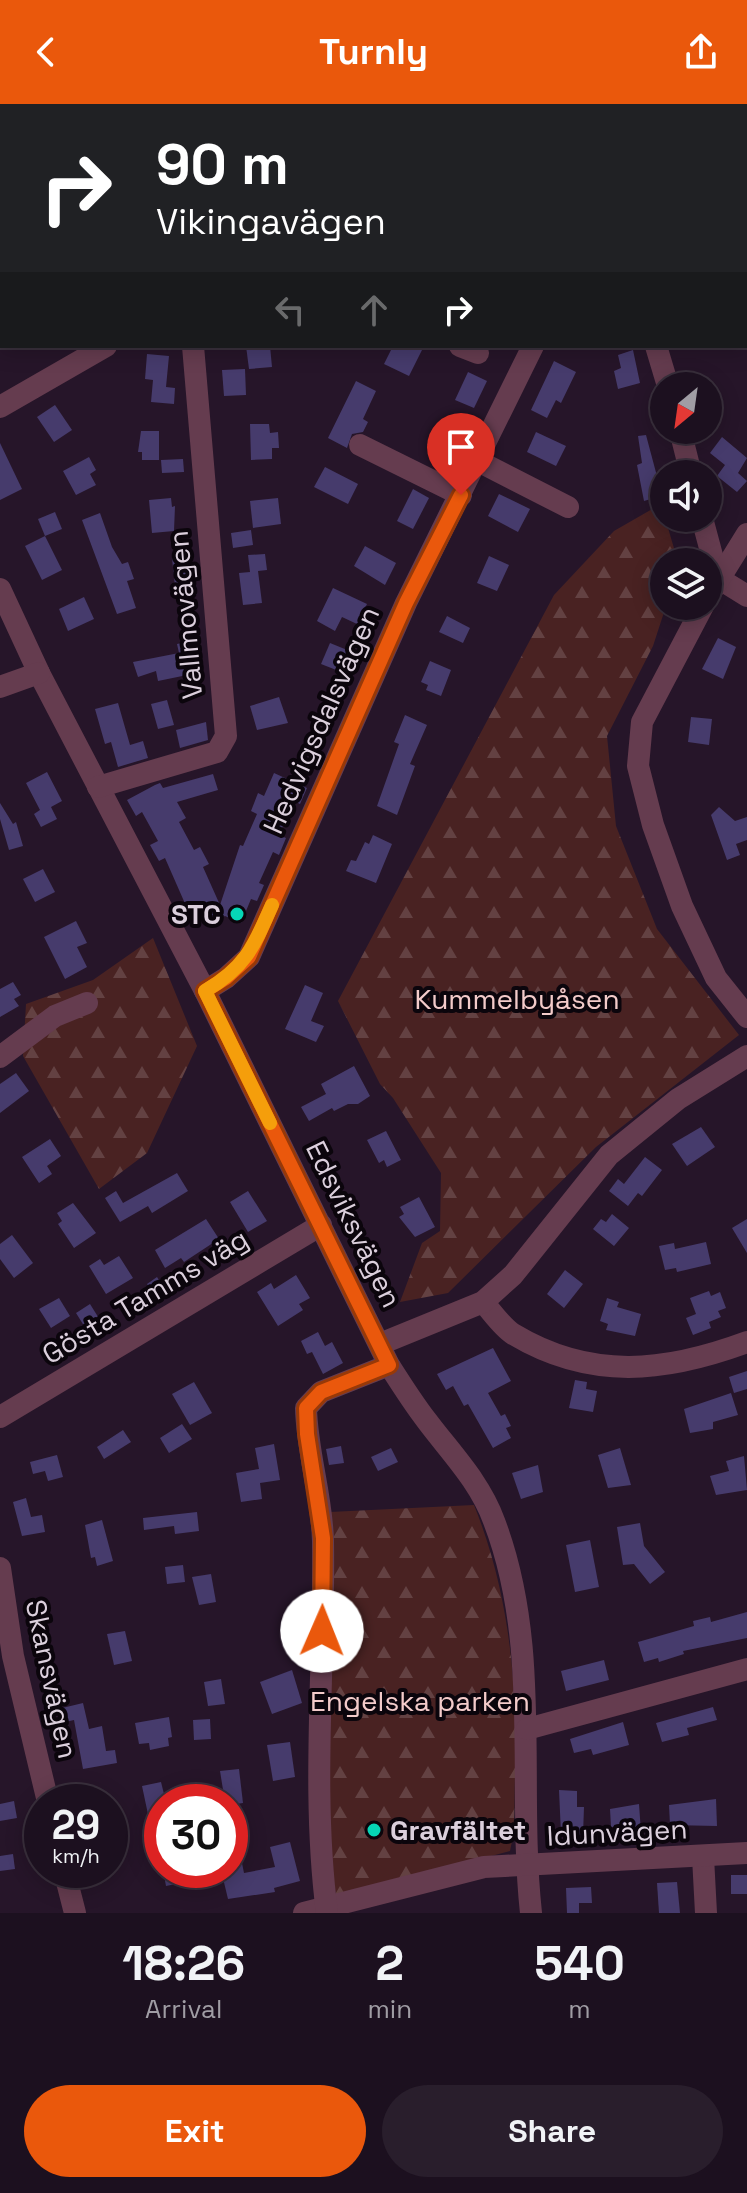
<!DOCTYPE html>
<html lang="en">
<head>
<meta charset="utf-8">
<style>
	body { margin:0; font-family:"Space Grotesk",sans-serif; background:#291e2c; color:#f1f3f6; height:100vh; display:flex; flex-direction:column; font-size:30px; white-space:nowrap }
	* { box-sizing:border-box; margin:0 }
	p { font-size:26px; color:#a09da4 }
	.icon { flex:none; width:44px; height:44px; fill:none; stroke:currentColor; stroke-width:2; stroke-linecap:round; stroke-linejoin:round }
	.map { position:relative; height:1809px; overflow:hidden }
	.sheet { display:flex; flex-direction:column; background:#1c101f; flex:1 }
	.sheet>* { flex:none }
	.banner { position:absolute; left:0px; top:0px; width:748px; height:244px; box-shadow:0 4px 20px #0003,0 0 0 2px #3a303d; background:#202124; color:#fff; overflow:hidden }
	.needle { width:52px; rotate:209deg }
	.tools { position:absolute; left:650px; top:268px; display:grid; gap:16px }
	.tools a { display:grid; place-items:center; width:72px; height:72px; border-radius:50%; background:#1c101f; box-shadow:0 4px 20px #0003,0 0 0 2px #3a303d; font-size:40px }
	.speed { position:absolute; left:24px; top:1680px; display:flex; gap:16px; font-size:40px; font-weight:700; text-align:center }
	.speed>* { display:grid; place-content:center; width:104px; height:104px; border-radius:50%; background:#1c101f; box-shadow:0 4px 20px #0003,0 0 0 2px #3a303d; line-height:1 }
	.speed small { font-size:20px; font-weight:400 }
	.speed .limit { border:12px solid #d22; background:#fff; color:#111 }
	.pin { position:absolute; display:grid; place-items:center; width:68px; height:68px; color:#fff; margin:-82px -34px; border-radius:50% 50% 50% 0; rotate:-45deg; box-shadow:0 0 8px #0007 }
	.pin .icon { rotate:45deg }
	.me { position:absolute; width:88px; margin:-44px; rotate:1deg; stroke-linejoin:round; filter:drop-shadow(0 0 6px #0008) }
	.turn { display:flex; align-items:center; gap:28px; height:168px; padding:0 24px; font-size:36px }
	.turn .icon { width:104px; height:104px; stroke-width:2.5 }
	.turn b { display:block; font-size:56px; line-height:68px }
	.lanes { display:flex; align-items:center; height:76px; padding:0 24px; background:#0003; justify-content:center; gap:40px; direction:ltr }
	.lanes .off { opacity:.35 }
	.eta { display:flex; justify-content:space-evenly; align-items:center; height:136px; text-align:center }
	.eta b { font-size:48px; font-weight:600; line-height:56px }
	.button { display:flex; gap:16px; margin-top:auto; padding:16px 24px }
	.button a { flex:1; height:92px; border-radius:48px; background:#ea580c; color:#fff; font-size:32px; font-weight:600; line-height:92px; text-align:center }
	.button a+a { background:#291e2c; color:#f1f3f6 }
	header { display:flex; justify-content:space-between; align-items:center; height:104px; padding:0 24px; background:#ea580c; color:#fff; font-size:36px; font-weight:600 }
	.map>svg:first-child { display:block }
	.forest { fill:url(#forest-firs) }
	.building { fill:#463b6c }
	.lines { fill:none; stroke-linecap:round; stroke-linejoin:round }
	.minor { stroke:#653c4f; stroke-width:22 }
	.route-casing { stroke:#983908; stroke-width:20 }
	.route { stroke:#ea580c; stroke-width:14 }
	.slow { stroke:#f59e0b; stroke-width:14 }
	.poi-dot { fill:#06d5b6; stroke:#0b050c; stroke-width:3 }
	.labels { text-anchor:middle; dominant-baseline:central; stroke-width:8; stroke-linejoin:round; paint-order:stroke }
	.street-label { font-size:28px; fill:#dbcfdc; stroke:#0b050c }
	.poi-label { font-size:28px; font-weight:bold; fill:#dbcfdc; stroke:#0b050c; text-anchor:end }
	.park-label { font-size:28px; fill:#f3cbca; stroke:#0b050c }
</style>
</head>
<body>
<header><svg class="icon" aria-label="back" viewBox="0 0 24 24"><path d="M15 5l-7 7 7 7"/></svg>Turnly<svg class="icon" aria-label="share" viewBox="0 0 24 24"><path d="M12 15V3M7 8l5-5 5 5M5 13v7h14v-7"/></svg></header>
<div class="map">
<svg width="747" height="1809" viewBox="0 0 747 1809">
	<defs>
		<pattern id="forest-firs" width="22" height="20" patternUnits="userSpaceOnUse" patternTransform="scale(2)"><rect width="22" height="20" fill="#492222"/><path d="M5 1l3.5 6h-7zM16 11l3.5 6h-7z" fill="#634142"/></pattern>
	</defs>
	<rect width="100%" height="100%" fill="#261529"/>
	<g class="forest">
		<path d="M661 400 678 458H664L666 502 653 542 607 632 616 722 657 825 739 931 596 1043 448 1189 400 1198 422 1139 440 1127 441 1069 393 994 380 980 338 897 554 491 614 427Z"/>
		<path d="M153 834 197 942 147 1049 99 1085 23 952 26 900 93 876Z"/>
		<path d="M474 1401C509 1488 518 1580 515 1673 514 1698 516 1723 510 1747L336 1793 323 1695 330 1408Z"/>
	</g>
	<g class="building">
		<path d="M246 242H270L272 263 249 265Z"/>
		<path d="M393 242H424L409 272 384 260Z"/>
		<path d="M633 246 640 279 618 285 614 267 621 264 618 251Z"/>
		<path d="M147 250 169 252 166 283 175 284 174 300 151 298 153 276 145 275Z"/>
		<path d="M554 257 576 268 561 299 556 296 547 314 531 306Z"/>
		<path d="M245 265 246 291 224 292 222 266Z"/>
		<path d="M468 268 487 277 474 304 455 296Z"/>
		<path d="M356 277 376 287 363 315 368 318 363 328 352 330 347 344 328 334Z"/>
		<path d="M55 301 72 326 54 338 37 313Z"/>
		<path d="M250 320H269L270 329 278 328 279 344H272V355L251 356Z"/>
		<path d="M437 322 459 333 450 352 427 341Z"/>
		<path d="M141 327H159V356H142V348H138Z"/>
		<path d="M536 328 566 342 556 362 527 348Z"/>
		<path d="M646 331 658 376 664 374V391L644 397 637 361 642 359 638 332Z"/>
		<path d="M722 333 747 354 738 369 747 377 737 388 717 372 725 361 710 349Z"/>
		<path d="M0 339 22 385 0 396Z"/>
		<path d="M89 353 96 366 90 370 96 381 76 391 63 367Z"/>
		<path d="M183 355 184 368 162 369 161 356Z"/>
		<path d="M325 363 358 380 348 400 314 383Z"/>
		<path d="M413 385 429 394 413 425 397 417Z"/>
		<path d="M499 390 530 405 518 428 488 412Z"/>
		<path d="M171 394 172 403 175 402 174 427 152 429 149 396Z"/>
		<path d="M278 394 281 420 253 424 250 397Z"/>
		<path d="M55 408 62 425 45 432 38 415Z"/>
		<path d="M100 409 112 443 122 460 128 458 134 475 127 477 136 504 117 510 82 416Z"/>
		<path d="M251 426 253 441 233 444 231 429Z"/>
		<path d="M45 432 62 466 42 476 25 442Z"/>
		<path d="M365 442 396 459 385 481 354 462Z"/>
		<path d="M265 450 267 466 258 467 262 499 243 501 239 469 250 468 248 451Z"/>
		<path d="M489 452 509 461 497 487 477 479Z"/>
		<path d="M189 453 190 459H194L197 491 176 492 172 454Z"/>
		<path d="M333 484 367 500 357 520 342 513 335 527 317 517Z"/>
		<path d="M84 493 94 515 68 527 59 505Z"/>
		<path d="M447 512 470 524 463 539 439 528Z"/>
		<path d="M718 534 736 543 723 575 702 565Z"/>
		<path d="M190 537 197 569 158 577 156 567 138 573 133 558 179 549 177 540Z"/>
		<path d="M330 539 357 550 349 571 321 560Z"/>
		<path d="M430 557 451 566 441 592 426 586 428 581 421 578Z"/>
		<path d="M279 593 288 619 257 626 250 602Z"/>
		<path d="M167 596 174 621 158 625 151 600Z"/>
		<path d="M118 599 130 641 143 637 148 654 118 663 111 638 105 640 95 605Z"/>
		<path d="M405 611 427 621 410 660 415 662 397 711 377 702 399 640 394 638Z"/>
		<path d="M691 613 712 615 709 641 688 638Z"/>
		<path d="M206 618 208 636 180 644 176 626Z"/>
		<path d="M47 668 62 697 51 703 57 715 41 723 34 710 40 706 26 679Z"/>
		<path d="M274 669 307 684 300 700 294 697 279 731 286 734 279 751 273 748 259 779 264 781 257 797 251 795 241 819 225 812 213 817 211 812 194 820 165 754 159 757 150 741 158 737 142 708 136 712 127 696 155 681 160 679 163 684 213 670 218 686 177 698 186 714 179 718 194 746 200 743 209 760 203 763 220 801 240 741 243 742 257 710 251 707 258 689 264 692Z"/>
		<path d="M0 699 13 720 16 718 23 742 9 746 0 715Z"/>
		<path d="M719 703 735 717 747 713V736L736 740 740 751 727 756 711 711Z"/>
		<path d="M373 731 392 740 376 779 346 767 351 756 356 757 365 738 369 740Z"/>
		<path d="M43 765 55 788 35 798 23 775Z"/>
		<path d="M76 817 87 839 77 843 87 863 65 875 44 833Z"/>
		<path d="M13 878 21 891 14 895 19 902 0 913V885Z"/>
		<path d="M305 881 323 889 311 917 324 922 316 938 285 925Z"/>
		<path d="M354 962 370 992 358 1000H348L334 1007 332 1004 309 1017 301 1003 326 990 321 980Z"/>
		<path d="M16 969 29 987 0 1009V980Z"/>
		<path d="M701 1023 715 1043 687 1062 672 1040Z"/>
		<path d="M386 1027 401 1056 387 1063 384 1056 379 1059 367 1036Z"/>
		<path d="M50 1035 61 1052 47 1062 52 1070 39 1079 22 1053Z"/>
		<path d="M645 1053 662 1066 642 1092 638 1089 628 1102 609 1087 618 1075 624 1080Z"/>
		<path d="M177 1069 188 1087 152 1109 148 1102 120 1118 105 1094 116 1087 123 1099Z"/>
		<path d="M248 1087 267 1117 248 1128 230 1098Z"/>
		<path d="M419 1093 435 1123 415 1133 399 1113 404 1110 400 1103Z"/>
		<path d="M73 1099 96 1129 74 1144 58 1120 62 1117 57 1109Z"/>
		<path d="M612 1110 629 1124 614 1142 593 1125 601 1115 606 1118Z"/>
		<path d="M206 1115 219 1135 184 1158 181 1154 165 1164 155 1146Z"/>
		<path d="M747 1115V1149L732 1124Z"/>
		<path d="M12 1131 33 1159 14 1174 0 1155V1140Z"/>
		<path d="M706 1138 711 1160 677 1168 676 1164 665 1166 659 1142 674 1139 675 1145Z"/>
		<path d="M119 1152 133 1174 106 1190 89 1162 100 1155 104 1161Z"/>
		<path d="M565 1166 583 1180 564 1204 547 1190Z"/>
		<path d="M296 1171 310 1194 299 1200 303 1206 278 1222 257 1188 271 1179 274 1185Z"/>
		<path d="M157 1173 166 1187 156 1194 147 1180Z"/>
		<path d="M709 1187 711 1192 720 1188 726 1204 718 1207 721 1213 709 1218 711 1224 693 1231 686 1214 696 1210 690 1194Z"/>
		<path d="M59 1194 70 1212 51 1224 39 1205Z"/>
		<path d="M607 1194 619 1198 617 1203 641 1210 635 1232 606 1226 608 1220 600 1217Z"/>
		<path d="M90 1200 100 1216 86 1225 76 1209Z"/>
		<path d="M318 1228 325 1242 332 1238 343 1259 323 1270 312 1248 307 1250 301 1237Z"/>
		<path d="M493 1244 511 1277 488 1289 501 1312 505 1310 511 1322 506 1324 511 1334 493 1344 468 1300 464 1302 453 1282 446 1286 437 1270Z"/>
		<path d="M747 1267V1285L734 1289 729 1273Z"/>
		<path d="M575 1276 587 1278 586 1285 597 1287 593 1308 569 1304Z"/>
		<path d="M194 1278 212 1309 190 1321 172 1290Z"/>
		<path d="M731 1289 738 1311 713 1318V1325L690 1329 684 1305Z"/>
		<path d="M182 1320 192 1335 169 1349 160 1334Z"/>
		<path d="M123 1326 131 1338 104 1355 97 1343Z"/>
		<path d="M274 1340 280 1376 260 1379 262 1395 241 1398 236 1369 259 1365 255 1344Z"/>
		<path d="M341 1342 344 1359 329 1361 326 1345Z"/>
		<path d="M391 1344 398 1358 378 1367 371 1353Z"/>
		<path d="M620 1344 631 1381 608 1384 598 1351Z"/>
		<path d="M57 1351 63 1373 48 1377 45 1367 33 1370 30 1358Z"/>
		<path d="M744 1352 747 1386 716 1391 710 1372 729 1367 726 1357Z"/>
		<path d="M538 1361 543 1388 521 1395 512 1369Z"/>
		<path d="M26 1394 31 1413 42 1411 45 1428 22 1432 13 1398Z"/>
		<path d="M197 1408 199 1427 175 1430 174 1422 144 1426 143 1414Z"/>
		<path d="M102 1416 113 1457 97 1462 95 1453 91 1454 85 1421Z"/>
		<path d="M640 1419 644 1442 665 1468 650 1480 634 1460 623 1461 617 1423Z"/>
		<path d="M590 1436 599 1483 575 1488 566 1441Z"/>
		<path d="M183 1461 185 1478 167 1480 165 1463Z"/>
		<path d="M211 1470 216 1498 199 1501 192 1473Z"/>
		<path d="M747 1508V1534L683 1547 684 1550 659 1558 658 1554 644 1558 638 1538 694 1522 693 1517 710 1513 711 1518Z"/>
		<path d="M125 1527 132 1557 114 1561 107 1530Z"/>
		<path d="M604 1556 609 1576 566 1587 561 1567Z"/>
		<path d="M292 1566 302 1599 272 1610 260 1578Z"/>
		<path d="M221 1575 225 1600 208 1602 204 1578Z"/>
		<path d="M83 1599 89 1625 102 1622 106 1647 115 1646 117 1659 83 1665 74 1616 61 1619 58 1605Z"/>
		<path d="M713 1603 717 1616 687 1624 689 1631 662 1638 656 1619Z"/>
		<path d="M169 1613 172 1633 168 1634 169 1642 150 1646 149 1639 139 1640 135 1619Z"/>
		<path d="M210 1615 211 1635 194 1636 193 1616Z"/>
		<path d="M623 1618 629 1641 593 1651 591 1645 574 1649 570 1635Z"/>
		<path d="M290 1638 295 1673 273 1677 267 1641Z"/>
		<path d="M239 1665 243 1699 230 1701 225 1698 220 1667Z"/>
		<path d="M161 1678 166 1698H162V1712L149 1715 142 1682Z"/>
		<path d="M559 1686 577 1687V1703H584L583 1731 561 1730Z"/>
		<path d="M716 1695 717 1722 670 1721 669 1701Z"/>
		<path d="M14 1697 17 1714 0 1717V1700Z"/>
		<path d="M639 1700 641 1728 617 1729V1723H611L610 1705Z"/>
		<path d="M290 1738 300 1777 274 1784 275 1788 228 1795 221 1766H230V1757L241 1754 244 1769 275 1763 270 1743Z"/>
		<path d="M13 1750 15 1765 0 1767V1752Z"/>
		<path d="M163 1766H214L215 1772 166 1782Z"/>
		<rect x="731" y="1771" width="16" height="19"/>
		<path d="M677 1778 680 1809H659L657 1779Z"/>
		<path d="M591 1783 592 1799H579V1809H567L566 1784Z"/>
	</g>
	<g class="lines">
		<g class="minor">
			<path d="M566 0V2"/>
			<path d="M588 0 593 2"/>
			<path d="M0 2 8 0"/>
			<path d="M215 2V0"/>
			<path d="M631 2 632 0"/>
			<path d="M746 77H747"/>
			<path d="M460 242 478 249"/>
			<path d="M656 242 668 282"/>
			<path d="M0 303 106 242"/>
			<path d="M680 326 691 370"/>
			<path d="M360 341 461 391"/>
			<path d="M478 357 568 403"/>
			<path d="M702 414 718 474"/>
			<path d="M718 474 747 492"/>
			<path d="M0 485 39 569 205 887 389 1261C401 1280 413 1299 427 1317 451 1349 480 1378 494 1417 542 1542 517 1679 531 1809"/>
			<path d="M708 493 747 430"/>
			<path d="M703 502 642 618 638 662 653 721 682 802 716 874 747 913"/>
			<path d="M0 583 39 569"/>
			<path d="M98 683 217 648 226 632 193 242"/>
			<path d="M205 887 226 874 249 853 406 499 533 242"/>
			<path d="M0 953 55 912 87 899"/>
			<path d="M483 1198C492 1208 502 1223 513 1230 591 1277 666 1268 747 1238"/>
			<path d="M380 1240 483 1198 513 1171 609 1051 678 995 747 952"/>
			<path d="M0 1313 321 1121"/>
			<path d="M0 1464 13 1552 48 1698"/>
			<path d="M527 1625 747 1565"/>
			<path d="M703 1753 706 1809"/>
			<path d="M64 1766 75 1809"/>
			<path d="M304 1809 484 1763 747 1749"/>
			<path d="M327 1809C311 1685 325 1561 323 1437 322 1392 307 1349 306 1304L321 1288 389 1261"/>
		</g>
	</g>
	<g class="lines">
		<g class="route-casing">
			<path id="route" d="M322 1527 323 1434 307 1330 306 1304 321 1288 389 1261 205 887 226 874 249 853 406 499 461 391"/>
		</g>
		<use href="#route" class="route"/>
		<path class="slow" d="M270 1019 205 887C246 863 254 842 272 801"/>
	</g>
	<g class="poi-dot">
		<circle cx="237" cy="810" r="8"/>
		<circle cx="374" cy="1726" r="8"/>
	</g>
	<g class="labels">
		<g class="street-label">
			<text transform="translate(185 511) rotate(-95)">Vallmovägen</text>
			<text transform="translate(321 616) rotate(-66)">Hedvigsdalsvägen</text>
			<text transform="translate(354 1120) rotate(64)">Edsviksvägen</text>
			<text transform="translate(145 1192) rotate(-31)">Gösta Tamms väg</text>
			<text transform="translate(52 1575) rotate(78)">Skansvägen</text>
			<text transform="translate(617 1728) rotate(-3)">Idunvägen</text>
		</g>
		<g class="poi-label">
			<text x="221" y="810">STC</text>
			<text x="390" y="1726" text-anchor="start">Gravfältet</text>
		</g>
		<g class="park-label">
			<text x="517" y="895">Kummelbyåsen</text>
			<text x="420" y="1597">Engelska parken</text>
		</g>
	</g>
</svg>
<div class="tools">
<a><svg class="needle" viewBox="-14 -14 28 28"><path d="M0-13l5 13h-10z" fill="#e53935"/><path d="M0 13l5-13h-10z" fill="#a09da4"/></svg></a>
<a><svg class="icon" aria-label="sound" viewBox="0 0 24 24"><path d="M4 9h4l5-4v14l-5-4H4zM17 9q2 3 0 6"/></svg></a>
<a><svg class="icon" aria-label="layers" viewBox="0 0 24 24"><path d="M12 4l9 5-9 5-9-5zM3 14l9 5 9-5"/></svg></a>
</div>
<div class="speed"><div>29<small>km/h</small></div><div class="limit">30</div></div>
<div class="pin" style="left:461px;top:391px;background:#d93025"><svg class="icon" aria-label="arrive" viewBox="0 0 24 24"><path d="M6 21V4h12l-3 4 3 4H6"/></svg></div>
<svg class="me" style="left:322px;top:1527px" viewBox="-20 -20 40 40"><circle r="19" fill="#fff"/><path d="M0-13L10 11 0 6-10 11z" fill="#ea580c"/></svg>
<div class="banner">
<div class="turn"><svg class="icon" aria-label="right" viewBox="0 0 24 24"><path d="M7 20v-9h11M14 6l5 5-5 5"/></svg><div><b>90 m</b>Vikingavägen</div></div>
<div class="lanes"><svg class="icon off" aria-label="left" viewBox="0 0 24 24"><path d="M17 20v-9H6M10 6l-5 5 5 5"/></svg><svg class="icon off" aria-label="ahead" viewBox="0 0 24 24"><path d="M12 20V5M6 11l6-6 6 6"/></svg><svg class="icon" aria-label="right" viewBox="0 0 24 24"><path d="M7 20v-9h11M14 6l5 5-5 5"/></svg></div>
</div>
</div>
<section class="sheet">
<div class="eta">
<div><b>18:26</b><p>Arrival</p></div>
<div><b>2</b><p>min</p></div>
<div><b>540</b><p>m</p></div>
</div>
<div class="button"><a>Exit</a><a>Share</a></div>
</section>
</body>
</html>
